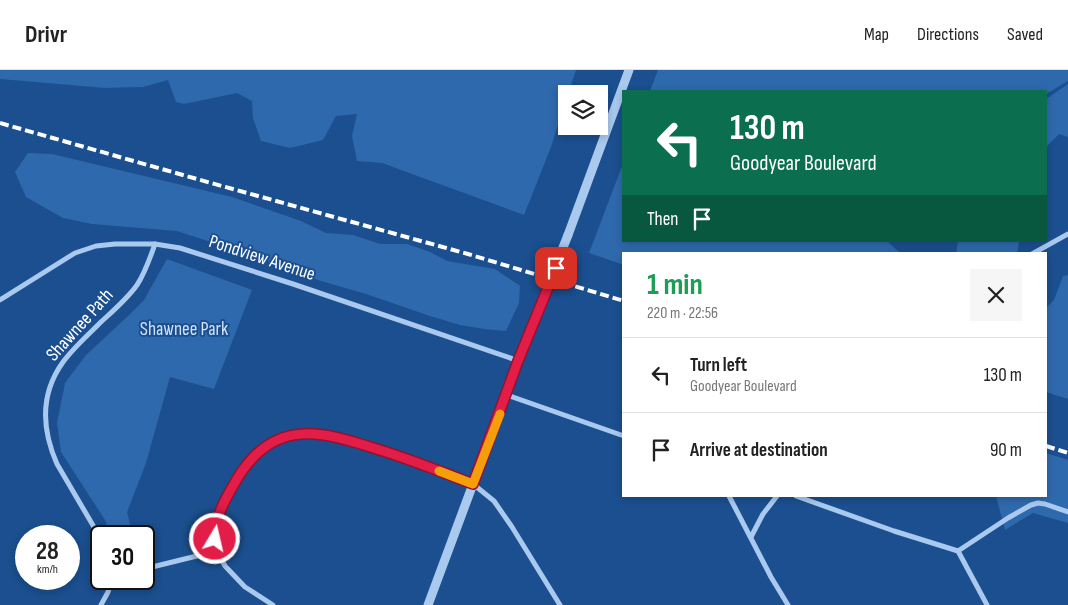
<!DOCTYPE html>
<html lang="en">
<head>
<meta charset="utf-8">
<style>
	body { margin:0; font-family:"Sofia Sans Condensed",sans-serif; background:#f6f6f6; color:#222; height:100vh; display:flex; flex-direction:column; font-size:19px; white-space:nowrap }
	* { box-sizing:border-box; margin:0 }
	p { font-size:16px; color:#767676 }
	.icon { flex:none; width:28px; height:28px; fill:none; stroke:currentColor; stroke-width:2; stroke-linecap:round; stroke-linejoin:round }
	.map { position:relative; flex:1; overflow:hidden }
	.panel { position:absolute; left:622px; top:182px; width:425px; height:245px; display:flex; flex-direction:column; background:#fff; border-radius:0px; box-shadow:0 2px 8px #0003 }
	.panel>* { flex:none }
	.hud { position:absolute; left:622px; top:20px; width:425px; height:152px; border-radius:0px; box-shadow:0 2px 8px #0003; background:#0b6e4f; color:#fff; overflow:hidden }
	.fabs { position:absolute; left:558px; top:15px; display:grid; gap:10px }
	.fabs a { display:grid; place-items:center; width:50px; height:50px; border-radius:0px; background:#fff; box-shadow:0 2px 8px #0003; font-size:25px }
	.speed { position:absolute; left:15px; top:455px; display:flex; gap:10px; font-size:25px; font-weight:700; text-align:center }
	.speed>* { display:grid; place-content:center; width:65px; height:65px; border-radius:50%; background:#fff; box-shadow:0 2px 8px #0003; line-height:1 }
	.speed small { font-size:12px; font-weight:400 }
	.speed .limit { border:2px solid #111; border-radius:8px; background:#fff; color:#111 }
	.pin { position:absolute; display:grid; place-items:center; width:42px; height:42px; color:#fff; margin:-21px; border-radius:10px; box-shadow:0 2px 8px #0006 }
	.me { position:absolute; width:55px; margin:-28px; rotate:9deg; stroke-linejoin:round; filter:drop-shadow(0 0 4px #0008) }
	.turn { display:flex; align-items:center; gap:18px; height:105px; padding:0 25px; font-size:22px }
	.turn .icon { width:65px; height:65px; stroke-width:2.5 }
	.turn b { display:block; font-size:35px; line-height:42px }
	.then { display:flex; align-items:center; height:48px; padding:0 25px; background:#0003; gap:10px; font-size:19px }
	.round { display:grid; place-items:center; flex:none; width:52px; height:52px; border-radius:0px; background:#f6f6f6 }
	.head { display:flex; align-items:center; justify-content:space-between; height:85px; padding:0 25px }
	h1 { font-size:30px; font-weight:700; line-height:38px; color:#1e9e55 }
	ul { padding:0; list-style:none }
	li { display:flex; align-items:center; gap:15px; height:75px; padding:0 25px; border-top:1px solid #e0e0e0 }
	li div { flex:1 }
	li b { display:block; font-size:19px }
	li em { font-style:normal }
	header { display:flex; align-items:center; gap:30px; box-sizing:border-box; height:70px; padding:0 25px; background:#fff; border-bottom:1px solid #e0e0e0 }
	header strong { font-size:24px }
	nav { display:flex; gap:28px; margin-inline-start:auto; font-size:18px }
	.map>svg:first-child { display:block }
	.green { fill:#2e69ad }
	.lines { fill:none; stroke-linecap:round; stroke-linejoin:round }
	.minor { stroke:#a9c9ee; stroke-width:5 }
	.tertiary { stroke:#a9c9ee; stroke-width:9 }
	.rail { stroke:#fff; stroke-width:4; stroke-dasharray:9 4; stroke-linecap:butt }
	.tertiary-bridge { stroke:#a9c9ee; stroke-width:9 }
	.route-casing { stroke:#92132f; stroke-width:12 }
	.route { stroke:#e11d48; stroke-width:9 }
	.slow { stroke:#f59e0b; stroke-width:9 }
	.labels { text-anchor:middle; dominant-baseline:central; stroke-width:4; stroke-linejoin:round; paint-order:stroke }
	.street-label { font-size:19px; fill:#fff; stroke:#1b4f8f }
	.park-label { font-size:19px; fill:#cfe3fa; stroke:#1b4f8f }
</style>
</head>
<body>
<header>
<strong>Drivr</strong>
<nav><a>Map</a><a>Directions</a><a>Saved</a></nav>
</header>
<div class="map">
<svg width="1068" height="535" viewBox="0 0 1068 535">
	<rect width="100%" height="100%" fill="#1b4f8f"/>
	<g class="green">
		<path d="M0 0H576L568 24H566V29L551 77 524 145 382 93 357 91 352 66 357 44 336 46 323 70 290 78 261 71 253 48 252 31 237 23 184 34 176 32 168 10 143 17 105 18 0 9Z"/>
		<path d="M658 0H1068V11L1046 24V21H650Z"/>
		<path d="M1068 14V67L1059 64 1046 77V29Z"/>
		<path d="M28 83 52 84 232 127 301 151 326 163 353 165 380 174H407L430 182 447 191 495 199 520 216 519 233 506 261 484 259 460 255 430 246 366 224 321 211 257 187 177 161 92 154 63 148 26 127 15 102Z"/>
		<path d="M624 91V171H887L901 184H624V195L589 183Z"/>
		<path d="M958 171H1019L1017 184H956Z"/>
		<path d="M167 189 252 220 214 319 170 307 146 393 127 442 133 466H111L105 450 61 382 57 353 65 313 86 285 127 247 144 230Z"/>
		<path d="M1068 205V329L1046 322V238L1054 230 1063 206Z"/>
		<path d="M1046 383 1068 390V453L1033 443 1005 460 996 426H1046Z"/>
	</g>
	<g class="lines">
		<g class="minor">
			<path d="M1032 184 1068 164"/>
			<path d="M0 230 75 183 96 176 115 174H155L180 178 293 214 519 291"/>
			<path d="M507 325 624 366"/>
			<path d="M729 426 771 507 788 535"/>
			<path d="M796 426 894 461 958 481 987 535"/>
			<path d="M751 467 763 444 777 426"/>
			<path d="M101 469 57 394C42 360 40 324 63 292 74 277 89 264 102 251 114 240 127 229 137 215 145 203 150 188 155 174"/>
			<path d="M958 481 1008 448 1031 435 1038 433 1045 434 1068 442"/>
			<path d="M144 499 217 481"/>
			<path d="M101 535 108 522 112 509"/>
			<path d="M273 535 245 517 225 496 217 481 215 469V457L221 438 240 404 248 392 257 382 268 375 279 369 292 365 306 363 322 364 340 367 358 372 415 391 473 414 494 431 512 457 560 535"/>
		</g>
		<g class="tertiary">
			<path d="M568 165 629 0"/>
			<path d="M428 535 531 258"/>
		</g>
		<g class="rail">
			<path d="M0 53 211 113 468 184 624 231"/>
			<path d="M1046 376 1068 383"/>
		</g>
		<path class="tertiary-bridge" d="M531 258 568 165"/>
	</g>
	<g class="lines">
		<g class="route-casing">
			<path id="route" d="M215 469C216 443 225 430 237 409 274 347 322 361 380 380 412 390 442 402 473 414L518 291 556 198"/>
		</g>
		<use href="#route" class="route"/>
		<path class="slow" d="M439 401 473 414 500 344"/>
	</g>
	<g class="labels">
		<g class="street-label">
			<text transform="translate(262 188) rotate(18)">Pondview Avenue</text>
			<text transform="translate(80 255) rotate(-48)">Shawnee Path</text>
		</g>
		<g class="park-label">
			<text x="184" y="259">Shawnee Park</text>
		</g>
	</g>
</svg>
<div class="fabs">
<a><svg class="icon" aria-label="layers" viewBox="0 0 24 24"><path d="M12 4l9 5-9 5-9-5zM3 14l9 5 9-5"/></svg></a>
</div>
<div class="speed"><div>28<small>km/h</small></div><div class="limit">30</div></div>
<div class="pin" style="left:556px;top:198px;background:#d93025"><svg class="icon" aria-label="arrive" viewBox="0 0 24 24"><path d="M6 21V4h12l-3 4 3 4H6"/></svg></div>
<svg class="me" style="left:215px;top:469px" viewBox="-20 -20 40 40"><circle r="17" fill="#e11d48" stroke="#fff" stroke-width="3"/><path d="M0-11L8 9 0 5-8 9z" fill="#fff"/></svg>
<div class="hud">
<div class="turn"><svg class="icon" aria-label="left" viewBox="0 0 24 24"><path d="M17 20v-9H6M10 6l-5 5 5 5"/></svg><div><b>130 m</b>Goodyear Boulevard</div></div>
<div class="then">Then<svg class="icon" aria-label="arrive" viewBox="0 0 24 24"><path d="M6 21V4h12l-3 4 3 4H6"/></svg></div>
</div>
<section class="panel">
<div class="head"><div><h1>1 min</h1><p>220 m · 22:56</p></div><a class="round"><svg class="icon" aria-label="close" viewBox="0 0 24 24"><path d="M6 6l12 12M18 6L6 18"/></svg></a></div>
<ul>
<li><svg class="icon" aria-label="left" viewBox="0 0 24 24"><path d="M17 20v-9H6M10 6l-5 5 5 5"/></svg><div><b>Turn left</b><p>Goodyear Boulevard</p></div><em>130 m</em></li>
<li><svg class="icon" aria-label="arrive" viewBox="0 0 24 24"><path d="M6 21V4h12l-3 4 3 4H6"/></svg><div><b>Arrive at destination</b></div><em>90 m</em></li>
</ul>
</section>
</div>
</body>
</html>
